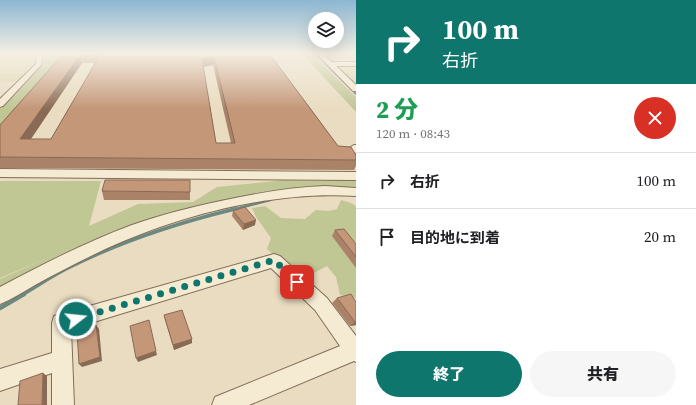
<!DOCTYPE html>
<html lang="ja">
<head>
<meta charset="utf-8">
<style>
	body { margin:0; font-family:"Source Serif 4","Noto Sans JP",serif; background:#f6f6f6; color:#202124; height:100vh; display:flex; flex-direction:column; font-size:15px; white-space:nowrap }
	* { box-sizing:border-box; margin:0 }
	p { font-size:13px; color:#757577 }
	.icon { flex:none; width:22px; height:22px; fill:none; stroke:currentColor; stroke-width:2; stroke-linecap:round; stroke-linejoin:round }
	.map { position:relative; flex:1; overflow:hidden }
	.sheet { display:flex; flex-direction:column; background:#fff; width:340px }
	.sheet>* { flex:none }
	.banner { background:#0f766e; color:#fff; overflow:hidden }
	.fabs { position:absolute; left:308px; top:12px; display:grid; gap:8px }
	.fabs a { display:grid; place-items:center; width:36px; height:36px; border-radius:50%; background:#fff; box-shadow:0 4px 16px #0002; font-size:20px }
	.pin { position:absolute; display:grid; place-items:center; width:34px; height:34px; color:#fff; margin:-17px; border-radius:8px; box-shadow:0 2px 6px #0006 }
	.me { position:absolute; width:44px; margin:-22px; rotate:74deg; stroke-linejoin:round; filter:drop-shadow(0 0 3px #0008) }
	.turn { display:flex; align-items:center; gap:14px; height:84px; padding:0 20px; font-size:18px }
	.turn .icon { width:52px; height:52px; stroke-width:2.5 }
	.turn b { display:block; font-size:28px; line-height:34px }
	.round { display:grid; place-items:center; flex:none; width:42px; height:42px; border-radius:21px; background:#f6f6f6 }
	.summary { display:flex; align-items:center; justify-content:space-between; height:68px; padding:0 20px }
	h1 { font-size:24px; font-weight:800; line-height:30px; color:#1e9e55 }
	.primary-button { display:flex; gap:8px; margin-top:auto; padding:8px 20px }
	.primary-button a { flex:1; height:46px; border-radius:24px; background:#0f766e; color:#fff; font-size:16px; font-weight:800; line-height:46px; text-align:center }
	.primary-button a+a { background:#f6f6f6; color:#202124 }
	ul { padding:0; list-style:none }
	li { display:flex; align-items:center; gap:12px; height:56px; padding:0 20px; border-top:1px solid #e0e0e0 }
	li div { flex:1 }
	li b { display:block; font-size:15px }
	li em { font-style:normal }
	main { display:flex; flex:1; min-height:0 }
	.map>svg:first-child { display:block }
	.farmland { fill:#ded6ae }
	.green { fill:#c1c695 }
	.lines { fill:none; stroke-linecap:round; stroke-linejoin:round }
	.stream-far4 { stroke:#6b8881; stroke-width:1.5 }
	.stream-far3 { stroke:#6b8881; stroke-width:2 }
	.stream-far2 { stroke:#6b8881; stroke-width:2.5 }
	.stream-far1 { stroke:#6b8881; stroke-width:3.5 }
	.stream { stroke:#6b8881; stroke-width:4.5 }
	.minor-casing { stroke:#816e5a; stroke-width:2 }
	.minor { fill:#f5ead2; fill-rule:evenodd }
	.wall { fill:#a98268; fill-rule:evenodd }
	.shaded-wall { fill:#896a55 }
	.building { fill:#c49779; stroke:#896a55; fill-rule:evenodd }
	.route { stroke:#0f766e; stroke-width:7; stroke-dasharray:0 12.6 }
</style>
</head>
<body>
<main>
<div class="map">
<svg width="356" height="405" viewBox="0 0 356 405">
	<rect width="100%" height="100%" fill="#e9dcc0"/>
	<g class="farmland">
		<path d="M7 53H37L36 58 4 59Z"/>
		<path d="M321 53H356V62L332 63Z"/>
		<path d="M0 59H34L36 64 0 63Z"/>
		<path d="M0 65H35L28 71 0 72Z"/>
		<path d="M326 66H343L354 76 344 66H356V82H344Z"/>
		<path d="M0 73H28L18 82H0Z"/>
	</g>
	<g class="green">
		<path d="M44 53H65L0 126V109L43 64Z"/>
		<path d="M301 53H311L356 97V112Z"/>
		<path d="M356 178V191L264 197 123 235 0 296V279L47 258 0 278V181H101L89 226 138 204 193 202 217 187 285 180 322 181Z"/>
		<path d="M341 200 351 203 356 206V298L340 295 336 277 327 266 301 280 267 249 271 238 256 217 252 208 265 206 281 218 305 219 316 210 329 211 337 209Z"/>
	</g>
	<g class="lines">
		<path class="stream-far4" d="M314 53 355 93"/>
		<path class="stream-far3" d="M354 92 356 94"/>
		<path class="stream-far2" d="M231 210 270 200"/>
		<path class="stream-far1" d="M22 295C38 286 53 275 70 267 120 242 181 222 235 209"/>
		<path class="stream" d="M0 308 24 294"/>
		<g class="minor-casing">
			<g id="minor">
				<path d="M37 53H43L41 65 3 106 0 107V99L36 64Z"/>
				<path d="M279 53H286L283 55Z"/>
				<path d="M316 53H322L332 62H356V66H336L356 85V91H353Z"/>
				<path d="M354 145H356V153L352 152 349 148Z"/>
				<path d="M0 169 356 172V180L0 177Z"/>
				<path d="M325 186 356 188V196C272 190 172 217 97 253 76 263 55 274 35 285 23 292 12 299 0 304V287C43 264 86 242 132 225 166 213 200 205 235 198 265 192 295 187 325 186Z"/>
				<path d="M274 254 280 256 327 298 356 336V362L354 361 249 405H212L215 397 340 346 315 310 271 268 71 329 74 405H52V373L0 391V369L52 353V323L54 316Z"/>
			</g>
		</g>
		<use href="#minor" class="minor"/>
	</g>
	<g class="wall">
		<path d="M64 53H107L106 55H126L269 53 338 146 356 155V166L354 170 0 168V125ZM82 63H95L51 139H31ZM213 65 231 143H216L203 67Z"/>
		<path d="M102 191 190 192V200H104Z"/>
		<path d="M233 211 255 225 243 230 232 216Z"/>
		<path d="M335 230 356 244V268L332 236Z"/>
		<path d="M337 298 356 302V325L350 326 332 303Z"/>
		<path d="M164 315 192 339V343L174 350 165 320Z"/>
	</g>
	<g class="shaded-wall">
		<path d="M101 53H107L101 63 100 55Z"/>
		<path d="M80 55 82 63 24 149 20 139Z"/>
		<path d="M214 57 213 65 202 67V59Z"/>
		<path d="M256 220 255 225 243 230 244 224Z"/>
		<path d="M356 321V325L350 326 355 322Z"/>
		<path d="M96 325 99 329 102 361 82 367 79 364Z"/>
		<path d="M192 339V343L174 350 173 345Z"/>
		<path d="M156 351 157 355 138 362 136 358Z"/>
		<path d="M43 373 47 376V405H42Z"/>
	</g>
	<g class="building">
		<path d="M64 53H101L100 55H80L20 139H51L100 55H126L127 53H269L338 146 351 147 356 155V160L0 157V125ZM214 57 235 143H216L202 59Z"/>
		<path d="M105 180H190V192L102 191Z"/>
		<path d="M245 207 256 220 244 224 233 211Z"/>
		<path d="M344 229 356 244V257L335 230Z"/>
		<path d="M351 294 356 302V321L355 322 337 298Z"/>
		<path d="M182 310 192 339 173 345 164 315Z"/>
		<path d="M149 320 156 351 136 358 130 326Z"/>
		<path d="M96 325 100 357 79 364 77 331Z"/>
		<path d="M43 373 42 405H18L20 381Z"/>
	</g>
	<linearGradient id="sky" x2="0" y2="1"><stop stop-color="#8cb7d3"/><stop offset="0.49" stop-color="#f5efe3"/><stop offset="1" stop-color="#f5efe3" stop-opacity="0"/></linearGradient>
	<rect width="356" height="109" fill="url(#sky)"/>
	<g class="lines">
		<path class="route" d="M76 319 274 260 297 282"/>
	</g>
</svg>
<div class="fabs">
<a><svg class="icon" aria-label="layers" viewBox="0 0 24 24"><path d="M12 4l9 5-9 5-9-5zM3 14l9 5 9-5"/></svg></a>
</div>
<div class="pin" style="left:297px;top:282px;background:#d93025"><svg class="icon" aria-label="arrive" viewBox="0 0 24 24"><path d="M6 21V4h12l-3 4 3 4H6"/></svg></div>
<svg class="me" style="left:76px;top:319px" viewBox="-20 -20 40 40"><circle r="17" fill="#0f766e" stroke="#fff" stroke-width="3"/><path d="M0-11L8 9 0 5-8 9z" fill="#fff"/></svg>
</div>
<section class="sheet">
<div class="banner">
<div class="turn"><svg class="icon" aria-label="right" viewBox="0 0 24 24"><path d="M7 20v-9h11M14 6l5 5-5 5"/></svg><div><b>100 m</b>右折</div></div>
</div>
<div class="summary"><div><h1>2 分</h1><p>120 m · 08:43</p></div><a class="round" style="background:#d93025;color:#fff"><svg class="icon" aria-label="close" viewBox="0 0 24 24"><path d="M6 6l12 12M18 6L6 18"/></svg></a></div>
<ul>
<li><svg class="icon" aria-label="right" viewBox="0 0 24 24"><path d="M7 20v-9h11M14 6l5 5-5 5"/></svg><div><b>右折</b></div><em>100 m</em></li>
<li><svg class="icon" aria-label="arrive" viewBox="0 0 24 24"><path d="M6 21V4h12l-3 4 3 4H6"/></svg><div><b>目的地に到着</b></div><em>20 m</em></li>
</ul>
<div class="primary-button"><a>終了</a><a>共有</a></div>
</section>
</main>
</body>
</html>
